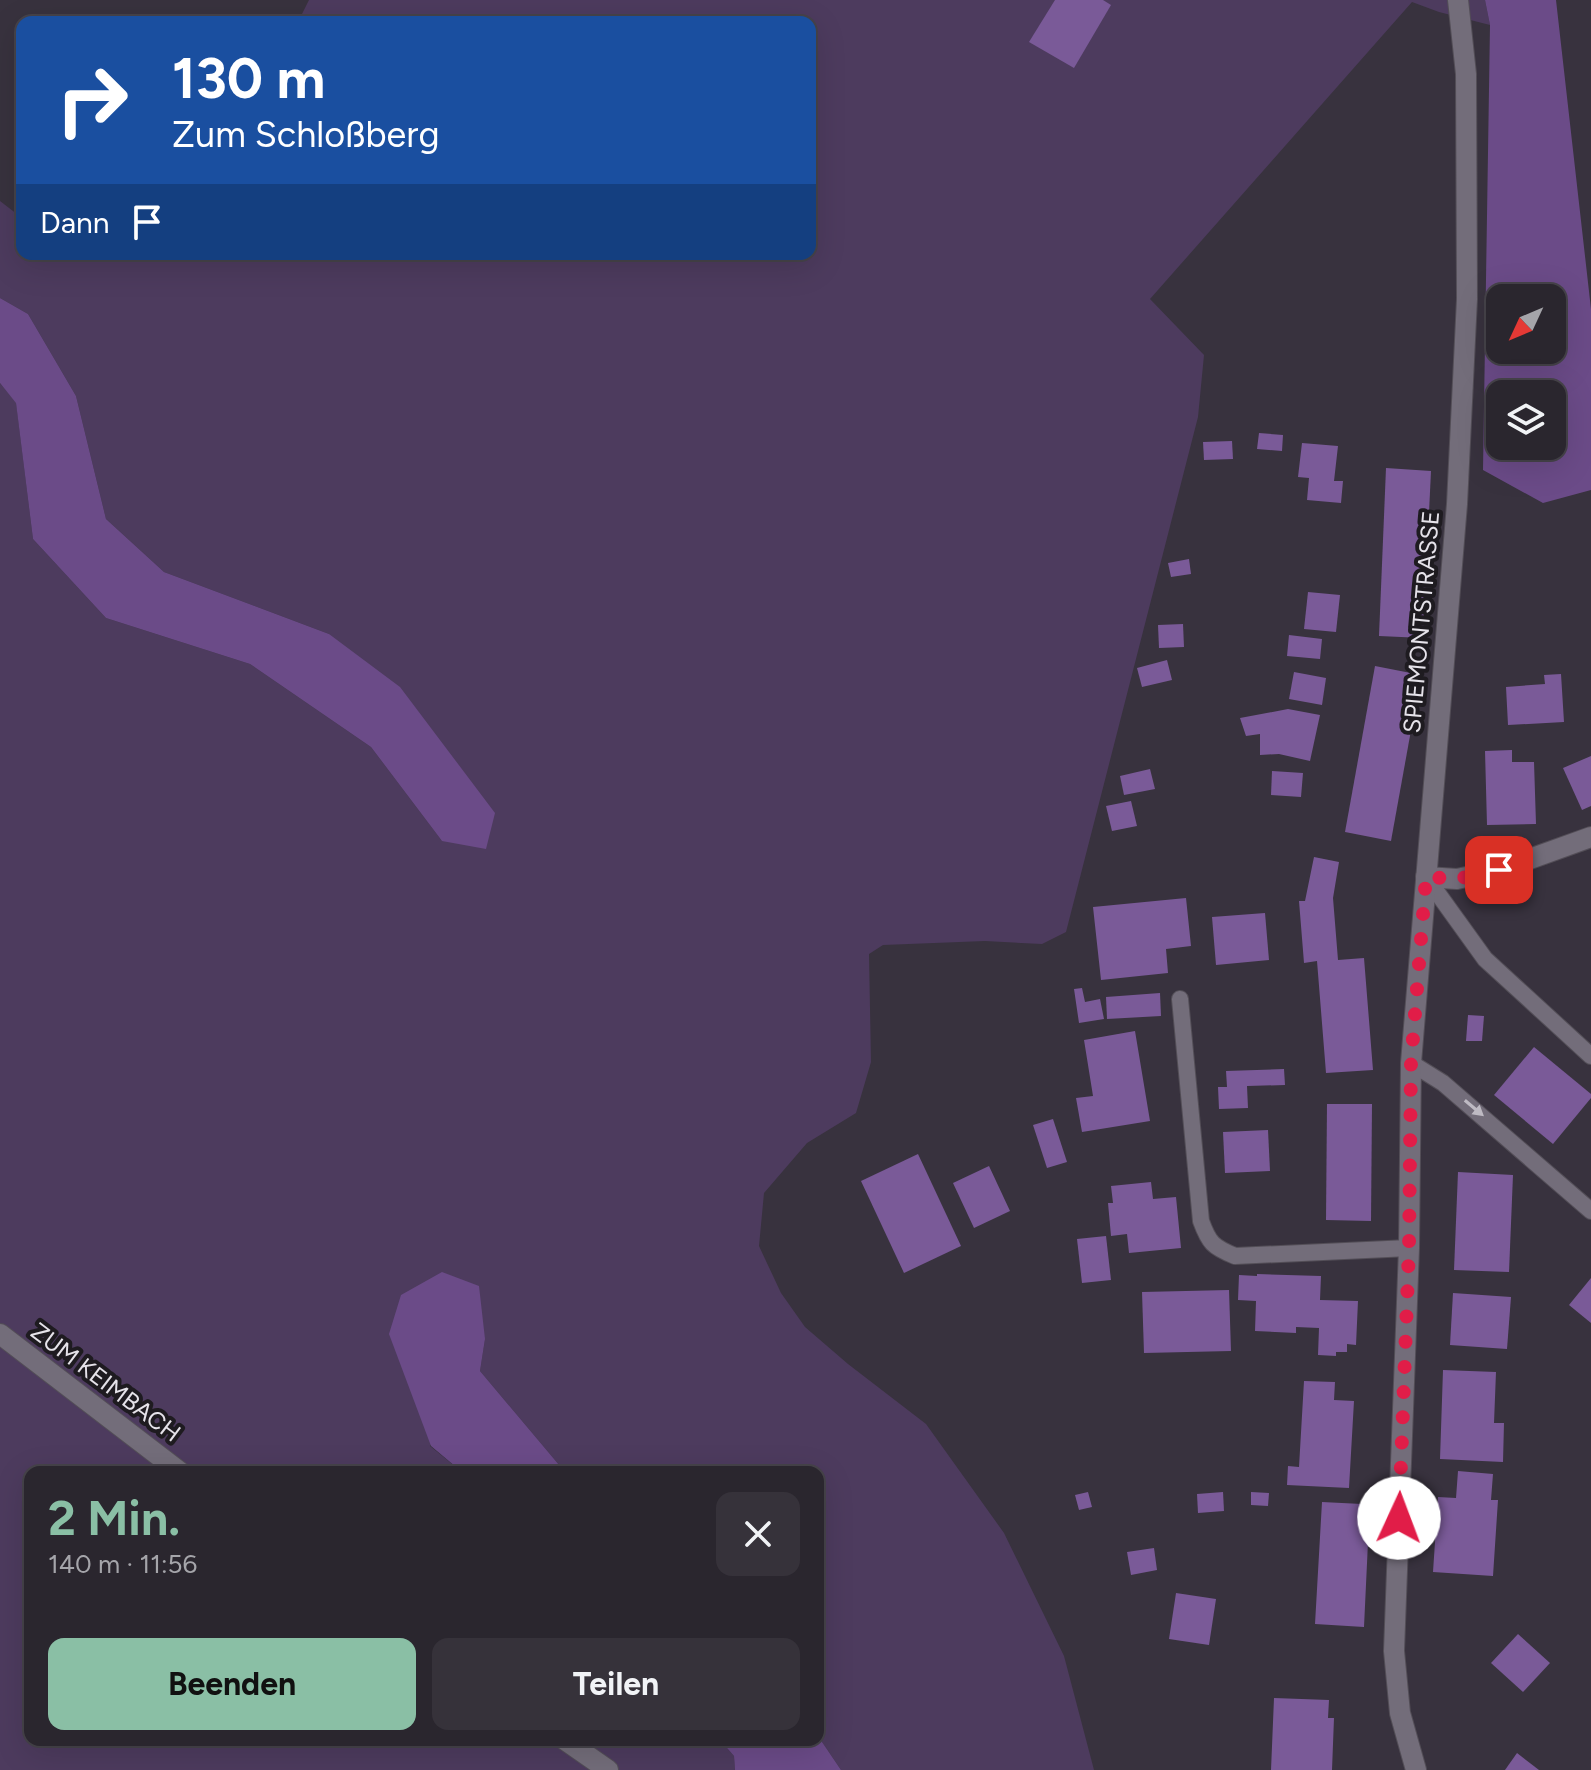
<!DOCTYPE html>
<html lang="de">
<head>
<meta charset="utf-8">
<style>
	body { margin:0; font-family:Figtree,sans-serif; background:#36323a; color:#f1f3f6; height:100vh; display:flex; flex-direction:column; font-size:30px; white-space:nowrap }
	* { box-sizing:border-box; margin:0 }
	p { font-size:26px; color:#a5a5aa }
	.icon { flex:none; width:44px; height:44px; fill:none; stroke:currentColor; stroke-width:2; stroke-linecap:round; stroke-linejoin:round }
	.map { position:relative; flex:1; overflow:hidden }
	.drawer { position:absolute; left:24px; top:1466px; width:800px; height:280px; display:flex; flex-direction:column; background:#2a262e; border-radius:16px; box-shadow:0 8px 32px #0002,0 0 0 2px #46434a }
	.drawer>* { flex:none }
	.top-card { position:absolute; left:16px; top:16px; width:800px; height:244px; border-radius:16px; box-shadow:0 8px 32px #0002,0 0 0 2px #46434a; background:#1a4fa0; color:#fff; overflow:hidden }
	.needle { width:52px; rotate:226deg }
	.controls { position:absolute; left:1486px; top:284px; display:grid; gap:16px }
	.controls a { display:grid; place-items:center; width:80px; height:80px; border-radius:16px; background:#2a262e; box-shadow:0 8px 32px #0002,0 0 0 2px #46434a; font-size:40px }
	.pin { position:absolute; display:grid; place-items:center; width:68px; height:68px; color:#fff; margin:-34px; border-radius:16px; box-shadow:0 4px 12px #0006 }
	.me { position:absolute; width:88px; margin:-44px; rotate:2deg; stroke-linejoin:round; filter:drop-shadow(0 0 6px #0008) }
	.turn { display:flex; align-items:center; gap:28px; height:168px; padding:0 24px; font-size:36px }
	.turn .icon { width:104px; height:104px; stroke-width:2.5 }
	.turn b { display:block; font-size:56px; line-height:68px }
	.then { display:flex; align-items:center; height:76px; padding:0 24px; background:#0003; gap:16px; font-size:30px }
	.round { display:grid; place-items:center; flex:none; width:84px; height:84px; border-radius:16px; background:#36323a }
	.headline { display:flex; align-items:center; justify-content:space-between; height:136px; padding:0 24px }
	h1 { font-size:48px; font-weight:700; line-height:60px; color:#8abfa5 }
	.button { display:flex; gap:16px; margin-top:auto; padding:16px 24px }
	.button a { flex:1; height:92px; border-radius:16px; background:#8abfa5; color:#111; font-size:32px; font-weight:700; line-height:92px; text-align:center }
	.button a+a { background:#36323a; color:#f1f3f6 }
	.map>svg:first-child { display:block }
	.green { fill:#4d3b5e }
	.forest { fill:#6b4b88; fill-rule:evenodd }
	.building { fill:#7a5a98 }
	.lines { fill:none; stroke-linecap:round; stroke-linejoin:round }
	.service-casing { stroke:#534e57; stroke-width:18 }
	.minor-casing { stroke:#534e57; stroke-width:22 }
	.tertiary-casing { stroke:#534e57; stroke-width:22 }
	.service { stroke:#736d7a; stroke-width:16 }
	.minor { stroke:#736d7a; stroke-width:20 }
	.tertiary { stroke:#736d7a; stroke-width:20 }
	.oneway { fill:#bebac3 }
	.route { stroke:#e11d48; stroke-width:14; stroke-dasharray:0 25.2 }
	.labels { text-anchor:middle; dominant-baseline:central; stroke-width:8; stroke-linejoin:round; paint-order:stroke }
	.street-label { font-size:24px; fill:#e6e3ea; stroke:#1e1b20 }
</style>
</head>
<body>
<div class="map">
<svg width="1591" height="1770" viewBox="0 0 1591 1770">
	<rect width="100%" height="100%" fill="#38323e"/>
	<path class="green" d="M309 0H1485L1490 25 1439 12 1412 2 1150 299 1204 355 1198 417 1066 932 1042 944 985 941 883 945 869 954 871 1062 856 1113 807 1143 764 1193 759 1246 781 1293 805 1327 848 1364 926 1424 1004 1533 1064 1656 1094 1770H841L818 1736V1472H565L480 1371 485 1339 430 1446 462 1472H30V1740H720L734 1756 735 1770H0V383L16 402 33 539 106 618 250 664 371 747 442 841 329 634 164 572 106 519 76 396 28 314 0 298V201L22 218V254H810V22H298Z"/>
	<g class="forest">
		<path d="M1485 0H1556L1591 309V490L1543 503 1483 470 1490 25ZM1552 298V350H1500V298ZM1500 394H1552V446H1500Z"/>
		<path d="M0 298 28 314 76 396 106 519 164 572 329 634 400 687 495 813 486 849 442 841 371 747 250 664 106 618 33 539 16 403 0 383Z"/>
		<path d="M442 1272 479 1286 485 1339 480 1371 565 1472H462L431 1446 389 1334 401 1295Z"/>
		<path d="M818 1736 841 1770H735L734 1756 720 1740H818Z"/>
	</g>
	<g class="building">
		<path d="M1055 0H1103L1111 5 1074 68 1029 42Z"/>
		<path d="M1259 433 1283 435 1282 451 1257 449Z"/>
		<path d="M1232 441 1233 459 1204 460 1203 442Z"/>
		<path d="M1302 443 1338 446 1334 481H1343L1341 503 1307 500 1309 478 1298 477Z"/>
		<path d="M1386 468 1431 471 1423 638 1379 636Z"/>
		<path d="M1189 559 1191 574 1171 577 1168 563Z"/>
		<path d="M1308 592 1340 595 1336 632 1304 629Z"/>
		<path d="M1183 624 1184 647 1159 648 1158 625Z"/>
		<path d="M1289 635 1322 639 1320 659 1287 656Z"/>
		<path d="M1167 660 1172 680 1142 687 1137 668Z"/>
		<path d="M1375 666 1421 675 1391 841 1345 832Z"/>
		<path d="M1294 672 1326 678 1322 705 1289 699Z"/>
		<path d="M1561 674 1564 722 1508 725 1506 687 1545 684 1544 675Z"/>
		<path d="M1288 709 1320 715 1310 761 1279 754 1260 755V734L1246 736 1240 718Z"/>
		<path d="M1512 750V762H1534L1536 824 1487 825 1485 751Z"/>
		<path d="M1591 756V806L1582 810 1563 768Z"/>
		<path d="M1150 769 1155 789 1124 795 1120 776Z"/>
		<path d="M1272 771 1303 773 1301 797 1271 795Z"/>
		<path d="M1131 801 1137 826 1112 831 1106 806Z"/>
		<path d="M1314 857 1339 862 1333 898 1338 960 1364 958 1373 1070 1326 1073 1317 961 1304 963 1299 901H1305Z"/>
		<path d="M1186 898 1191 946 1166 949 1168 973 1101 980 1093 907Z"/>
		<path d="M1265 913 1269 960 1216 965 1212 917Z"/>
		<path d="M1082 988 1085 1002 1100 999 1104 1019 1079 1023 1074 989Z"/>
		<path d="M1160 993 1161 1016 1107 1019 1106 997Z"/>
		<path d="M1468 1015 1484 1016 1482 1041H1466Z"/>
		<path d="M1135 1031 1150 1121 1082 1132 1076 1098 1093 1096 1084 1040Z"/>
		<path d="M1534 1047 1591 1094V1098L1553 1144 1494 1095Z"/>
		<path d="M1284 1069 1285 1085 1247 1086 1248 1108 1219 1109 1218 1087H1227L1226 1071Z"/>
		<path d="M1327 1104H1372L1371 1221 1326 1220Z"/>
		<path d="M1053 1119 1067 1162 1047 1168 1033 1125Z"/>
		<path d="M1268 1130 1270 1171 1225 1173 1223 1132Z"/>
		<path d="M918 1154 961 1246 904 1273 861 1181Z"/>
		<path d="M989 1166 1010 1211 974 1228 953 1183Z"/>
		<path d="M1458 1172 1513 1175 1509 1272 1454 1270Z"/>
		<path d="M1151 1182 1153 1199 1176 1197 1181 1248 1129 1253 1127 1234 1111 1236 1108 1203H1113L1111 1186Z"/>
		<path d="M1106 1236 1111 1280 1082 1283 1077 1239Z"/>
		<path d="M1257 1274 1321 1276 1320 1300 1358 1301 1356 1345 1347 1344V1352H1336V1356L1318 1355 1319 1328 1296 1327V1333L1255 1331 1256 1301 1238 1300 1239 1275 1257 1276Z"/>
		<path d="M1591 1278V1323L1569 1305Z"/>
		<path d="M1229 1290 1231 1351 1144 1353 1142 1292Z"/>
		<path d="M1453 1293 1511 1297 1507 1349 1450 1345Z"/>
		<path d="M1443 1370 1496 1372 1494 1423H1504L1503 1462 1440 1459Z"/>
		<path d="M1304 1381 1335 1382 1334 1400 1354 1401 1349 1488 1287 1485 1288 1466 1299 1467Z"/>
		<path d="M1458 1471 1493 1474 1491 1500H1498L1493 1576 1433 1572 1438 1497 1456 1498Z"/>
		<path d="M1088 1492 1092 1507 1079 1510 1075 1495Z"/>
		<path d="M1223 1492 1224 1511 1198 1513 1197 1494Z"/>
		<path d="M1251 1492 1269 1493 1268 1506 1251 1505Z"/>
		<path d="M1322 1502 1362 1504 1360 1520 1369 1521 1364 1627 1315 1624Z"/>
		<path d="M1154 1548 1157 1570 1131 1575 1127 1552Z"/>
		<path d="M1176 1593 1216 1599 1209 1645 1169 1639Z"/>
		<path d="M1518 1634 1550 1663 1523 1692 1491 1663Z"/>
		<path d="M1274 1698 1329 1700 1328 1718H1334L1332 1770H1271Z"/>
		<path d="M1517 1753 1539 1770H1505Z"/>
	</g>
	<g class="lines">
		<g class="service-casing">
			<g id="service">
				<path d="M1426 877 1485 959 1591 1056"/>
				<path d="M1180 999 1201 1221C1209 1243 1213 1247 1235 1256L1409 1248"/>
				<path d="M1411 1063 1443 1083 1591 1211"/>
			</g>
		</g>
		<g class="minor-casing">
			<g id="minor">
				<path d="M1426 877 1457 879 1499 870 1591 837"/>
				<path d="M1416 1770 1400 1713 1394 1651 1409 1248 1411 1063 1457 504 1467 299 1466 74 1458 0"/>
			</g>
		</g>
		<g class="tertiary-casing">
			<g id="tertiary">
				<path d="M0 1334 180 1472"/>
				<path d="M565 1740 608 1770"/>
			</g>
		</g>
		<use href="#service" class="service"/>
		<use href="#minor" class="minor"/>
		<use href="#tertiary" class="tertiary"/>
	</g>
	<defs><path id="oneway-solid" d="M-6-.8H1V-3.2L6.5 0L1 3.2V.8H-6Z" transform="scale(2)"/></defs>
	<use class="oneway" href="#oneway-solid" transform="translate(1474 1108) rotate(40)"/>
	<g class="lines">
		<path class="route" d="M1399 1518 1409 1248 1411 1063 1426 877 1457 879 1499 870"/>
	</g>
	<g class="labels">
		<g class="street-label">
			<text transform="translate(1421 622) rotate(-85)">SPIEMONTSTRASSE</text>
			<text transform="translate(106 1382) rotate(37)">ZUM KEIMBACH</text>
		</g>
	</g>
</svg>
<div class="controls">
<a><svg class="needle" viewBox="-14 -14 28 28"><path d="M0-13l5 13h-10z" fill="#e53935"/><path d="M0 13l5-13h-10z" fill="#a5a5aa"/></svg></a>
<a><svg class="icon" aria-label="layers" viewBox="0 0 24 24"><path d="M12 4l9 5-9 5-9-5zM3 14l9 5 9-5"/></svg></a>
</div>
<div class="pin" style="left:1499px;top:870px;background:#d93025"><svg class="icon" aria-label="arrive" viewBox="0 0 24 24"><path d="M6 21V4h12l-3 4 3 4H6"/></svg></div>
<svg class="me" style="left:1399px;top:1518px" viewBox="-20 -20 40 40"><circle r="19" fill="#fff"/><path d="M0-13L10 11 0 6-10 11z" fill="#e11d48"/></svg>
<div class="top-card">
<div class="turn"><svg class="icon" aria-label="right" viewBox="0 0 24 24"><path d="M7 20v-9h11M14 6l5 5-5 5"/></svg><div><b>130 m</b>Zum Schloßberg</div></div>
<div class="then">Dann<svg class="icon" aria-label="arrive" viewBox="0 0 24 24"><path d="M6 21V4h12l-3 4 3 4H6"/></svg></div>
</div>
<section class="drawer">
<div class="headline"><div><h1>2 Min.</h1><p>140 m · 11:56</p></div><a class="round"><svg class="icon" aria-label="close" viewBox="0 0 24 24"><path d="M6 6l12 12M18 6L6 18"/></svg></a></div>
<div class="button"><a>Beenden</a><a>Teilen</a></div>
</section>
</div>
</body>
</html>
